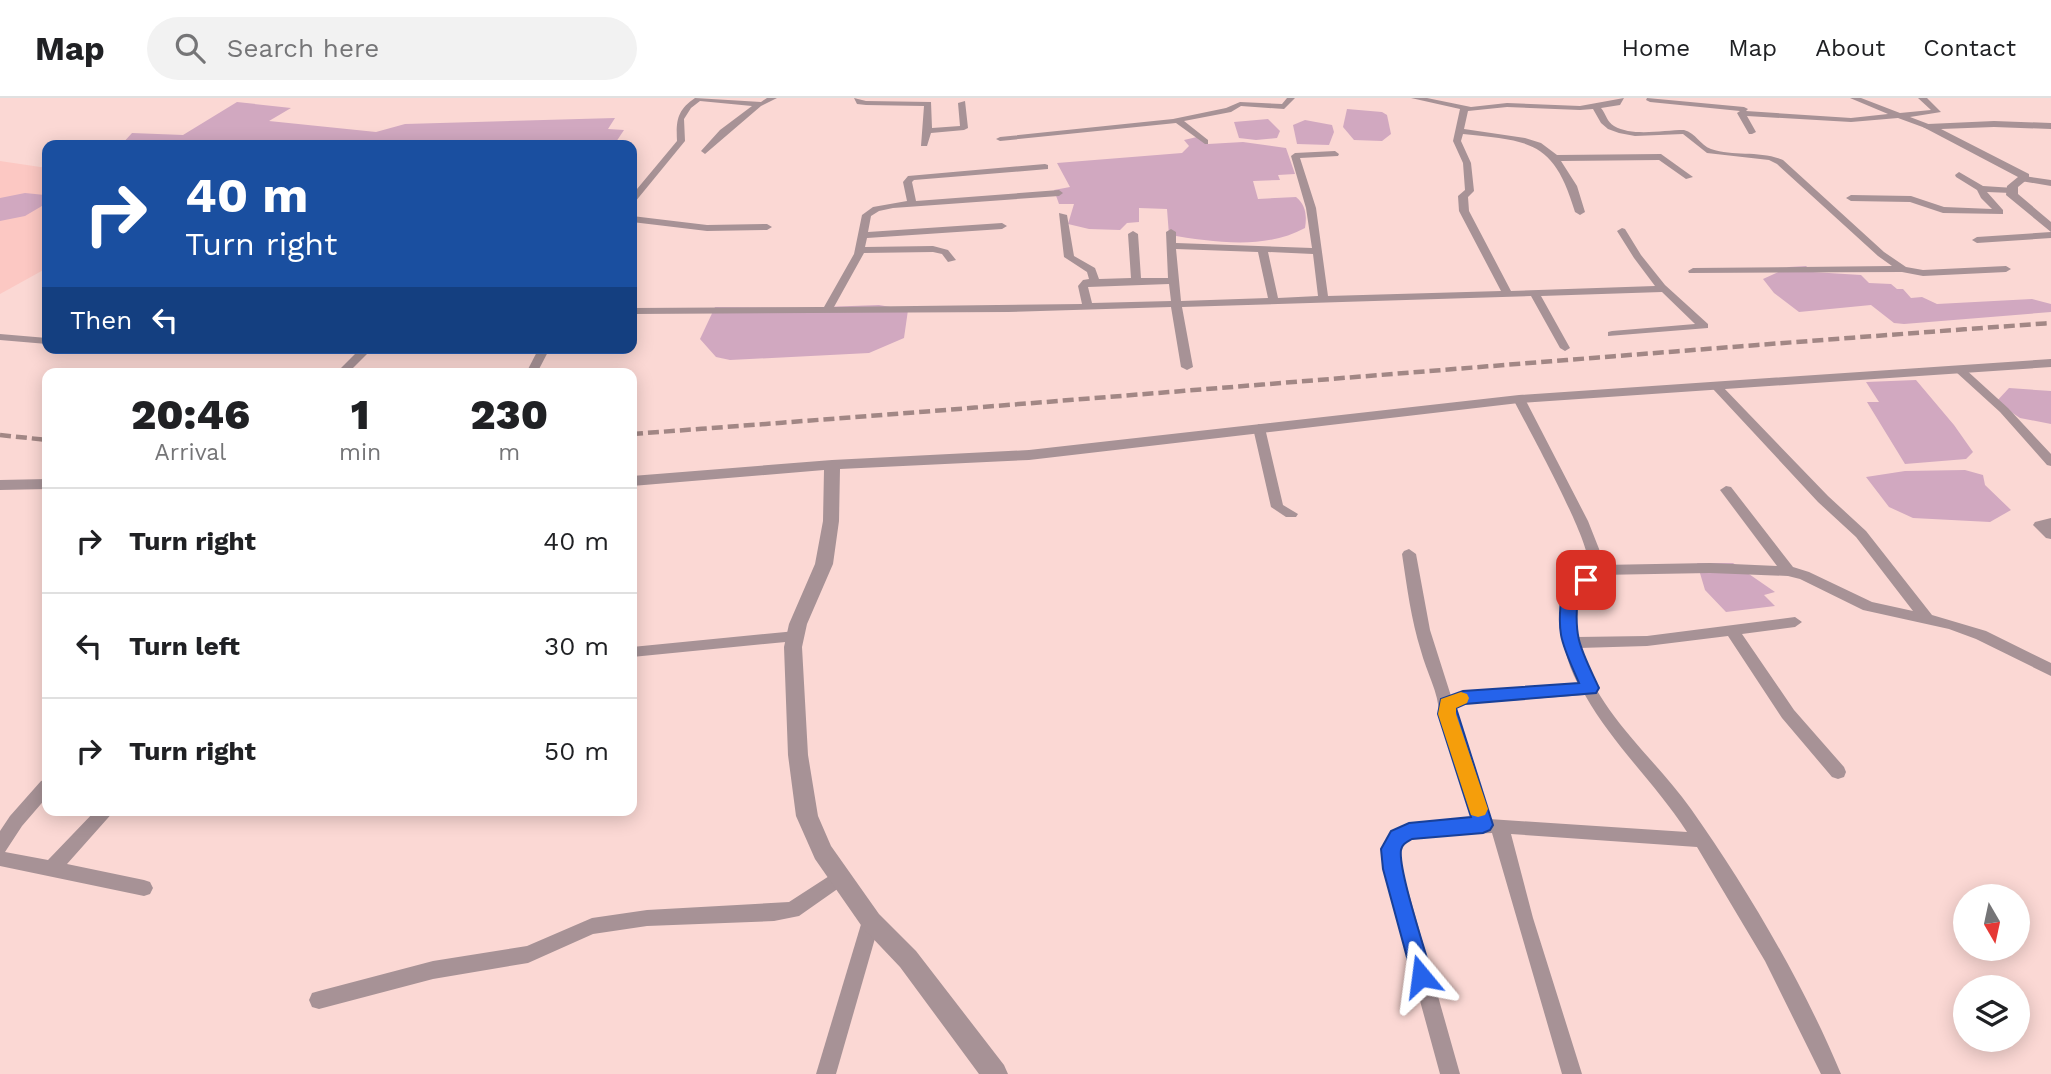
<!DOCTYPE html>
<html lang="en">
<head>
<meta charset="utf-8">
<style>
	body { margin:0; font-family:"Work Sans",sans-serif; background:#f2f2f2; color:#202124; height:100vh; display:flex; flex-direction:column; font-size:26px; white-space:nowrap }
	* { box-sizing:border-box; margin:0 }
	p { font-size:23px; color:#757577 }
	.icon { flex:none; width:38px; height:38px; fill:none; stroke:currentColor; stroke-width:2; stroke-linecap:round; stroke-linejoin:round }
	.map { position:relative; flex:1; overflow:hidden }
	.details { position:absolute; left:42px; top:270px; width:595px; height:448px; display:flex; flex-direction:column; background:#fff; border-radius:14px; box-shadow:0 4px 18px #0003 }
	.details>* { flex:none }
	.banner { position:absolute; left:42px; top:42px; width:595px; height:214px; border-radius:14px; box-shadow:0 4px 18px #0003; background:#1a4fa0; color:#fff; overflow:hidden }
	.needle { width:46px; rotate:171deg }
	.fabs { position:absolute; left:1953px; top:786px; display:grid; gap:14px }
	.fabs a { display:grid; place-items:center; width:77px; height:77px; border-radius:50%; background:#fff; box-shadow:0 4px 18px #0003; font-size:35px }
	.pin { position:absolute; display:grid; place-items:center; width:60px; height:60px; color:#fff; margin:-30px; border-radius:14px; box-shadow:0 4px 10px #0006 }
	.me { position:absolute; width:77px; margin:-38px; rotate:344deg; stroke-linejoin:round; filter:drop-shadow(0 0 5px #0008) }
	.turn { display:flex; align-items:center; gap:24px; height:147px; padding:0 28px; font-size:32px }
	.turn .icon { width:91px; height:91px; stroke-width:2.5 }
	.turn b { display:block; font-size:49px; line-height:60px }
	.then { display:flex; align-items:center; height:66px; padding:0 28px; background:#0003; gap:14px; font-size:26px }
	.eta { display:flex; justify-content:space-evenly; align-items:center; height:119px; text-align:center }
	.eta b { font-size:42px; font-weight:800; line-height:49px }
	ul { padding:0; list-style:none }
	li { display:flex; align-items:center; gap:21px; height:105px; padding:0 28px; border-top:2px solid #e0e0e0 }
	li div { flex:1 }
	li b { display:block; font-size:26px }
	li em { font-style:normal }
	header { display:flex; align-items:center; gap:42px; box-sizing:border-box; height:98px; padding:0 35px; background:#fff; border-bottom:2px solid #e0e0e0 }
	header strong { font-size:33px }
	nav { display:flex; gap:38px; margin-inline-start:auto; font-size:24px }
	.search { width:490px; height:63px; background:#f2f2f2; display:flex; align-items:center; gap:18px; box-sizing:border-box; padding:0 24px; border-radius:38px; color:#757577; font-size:26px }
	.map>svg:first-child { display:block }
	.built { fill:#fcc8c3 }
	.water { fill:#d1a8c0 }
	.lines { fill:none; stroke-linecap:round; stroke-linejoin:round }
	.minor { fill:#a79296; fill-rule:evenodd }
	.tertiary { fill:#a79296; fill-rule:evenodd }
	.rail { stroke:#a28785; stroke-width:4.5; stroke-dasharray:11 5; stroke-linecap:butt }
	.route { fill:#2563eb; stroke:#184099; stroke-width:2 }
	.slow { fill:#f59e0b }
</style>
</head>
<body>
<header>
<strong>Map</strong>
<div class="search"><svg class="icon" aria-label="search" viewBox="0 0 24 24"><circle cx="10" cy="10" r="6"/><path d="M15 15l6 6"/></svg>Search here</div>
<nav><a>Home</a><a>Map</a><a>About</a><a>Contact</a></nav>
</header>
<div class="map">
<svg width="2051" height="976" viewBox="0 0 2051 976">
	<rect width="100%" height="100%" fill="#fbd8d4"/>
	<path class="built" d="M0 63 47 70V170L0 196Z"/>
	<g class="water">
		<path d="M237 4 291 10 269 23 376 34 405 26 615 20 608 31 624 32 614 47H121L132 35 183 37Z"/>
		<path d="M1347 11 1382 14 1387 17 1391 36 1382 43 1354 42 1343 29Z"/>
		<path d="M1268 21 1280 33 1277 40 1256 42 1239 40 1234 24Z"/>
		<path d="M1305 22 1332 27 1334 34 1329 47 1297 46 1293 27Z"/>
		<path d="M1197 39 1208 46 1243 44 1286 50 1295 76 1278 77 1280 82 1253 83 1258 101 1296 99C1306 107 1307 118 1305 130 1265 152 1214 144 1169 137L1167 111 1139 110V124L1127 125 1120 132 1089 131 1068 126 1074 106H1059L1054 92 1070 89 1057 65 1182 55 1189 48 1184 42Z"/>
		<path d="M25 95 45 97 47 105 25 118 0 123V100Z"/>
		<path d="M1806 168 1813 174 1861 177 1869 185 1891 186 1897 191H1903L1911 200 1922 199 1937 206 2032 201 2051 206V214L1904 226 1894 225 1871 207 1799 214 1774 195 1763 181 1789 169Z"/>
		<path d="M879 207 908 212 904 240 869 255 730 262 716 259 700 241 715 209 797 210Z"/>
		<path d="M1916 282 1954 327 1973 354 1966 361 1905 366 1867 304H1879L1866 284Z"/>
		<path d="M2009 290 2051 293V326L2020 320 1996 304Z"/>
		<path d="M1965 372 1983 377 1985 387 2011 412 1990 424 1913 420 1889 409 1866 379 1905 373Z"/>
		<path d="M1697 465H1733L1775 494 1764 497 1775 508 1726 514 1705 492Z"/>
	</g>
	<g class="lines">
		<g class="minor">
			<path d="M695 0 761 4 767 0H777L761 8 705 56 701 53 720 32 752 8 700 3 691 10 684 21 685 43 635 104 632 105V97L677 43C676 23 677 12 695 0Z"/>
			<path d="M854 0 866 3 931 4 932 30 960 28 958 5 965 3 968 30 964 32 931 35 927 48H921L924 8 866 7 857 6Z"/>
			<path d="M1287 0H1295L1284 11 1241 8 1231 14 1184 23 1208 42V46H1205L1176 25 1000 43 996 41 1000 39 1173 21 1226 10 1240 4 1282 6Z"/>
			<path d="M1411 0H1427L1471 9 1507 5 1580 8 1624 0 1620 7 1601 10C1606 16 1607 24 1614 28 1633 39 1663 32 1684 32 1696 35 1700 47 1711 51 1734 59 1759 52 1783 62L1884 154 1906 169 1923 172 2006 168 2011 171 2006 174 1923 178 1902 174 1689 175 1688 173 1693 170 1892 168 1878 158 1777 66 1769 62 1707 55 1683 36 1635 38 1619 35 1608 31 1601 25 1593 11 1580 12 1507 9 1468 13 1464 31 1525 40 1541 45 1557 57 1661 56 1693 79 1686 81 1659 62 1561 63 1577 88 1585 114 1580 117 1575 114C1554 43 1531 43 1463 36L1461 43 1471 65 1474 93 1468 99 1469 113 1511 193 1655 188 1634 160 1617 133 1622 130 1625 131 1641 157 1665 187 1708 226V230L1608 238V234L1612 233 1695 226 1662 194 1541 198 1570 250 1565 253 1560 250 1531 198 1182 209 1193 269 1187 272 1181 269 1171 209 1008 214 632 216V210L824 209 854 156 862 117 873 109 907 103 903 84 908 78 1045 66 1048 67V71L914 82 912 84 916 103 1059 92 1063 95 1059 98 893 110 879 113 871 118 868 134 1002 125 1007 128 1002 131 867 140 865 149 933 148 948 152 956 162 948 164 942 156 933 154 864 155 834 209 1082 206 1078 188 1083 182 1089 181 1087 174 1064 159 1059 115 1067 117 1074 158 1095 170 1099 181 1131 180 1128 136 1133 133 1138 136 1141 180H1168L1166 134 1171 131 1176 134V145L1312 150 1306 110 1291 58 1295 55 1335 53 1339 56 1338 58 1300 60 1316 110 1328 198 1501 193 1459 113 1458 98 1465 92 1463 65 1453 43 1460 11ZM1176 151 1258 154 1268 200 1181 203ZM1268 154 1313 156 1318 198 1278 200ZM1169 186 1171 203 1092 205 1088 189Z"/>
			<path d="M1647 0 1744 9 1748 11 1746 13 1851 20 1888 16 1850 0H1861L1900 15 1931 12 1918 0H1927L1941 14 1910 19 1931 27V31H1928L1898 20 1851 24 1747 18 1756 34 1752 36H1749L1737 15 1740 13 1650 4 1646 2Z"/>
			<path d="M1959 74 1983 88 2014 90V94L2011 95 1987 94 2003 112V116L1943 115 1910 104 1851 103 1846 100 1851 97 1911 98 1944 109 1992 111 1981 100 1977 92 1956 79 1955 77Z"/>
			<path d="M2024 78 2051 82V88L2021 83V79Z"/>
			<path d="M632 118 707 127 767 126 772 129 767 132 707 133 632 124Z"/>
			<path d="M2051 134V140L1977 145 1972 142 1977 139Z"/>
			<path d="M0 236 47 240V246L0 242Z"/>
			<path d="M361 250H373L348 275H336Z"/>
			<path d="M539 250H550L537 275H526Z"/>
			<path d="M1960 269 1964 270 2008 310 2051 356V368L2047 367 2000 314 1956 274V270Z"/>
			<path d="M1717 286 1721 287 1828 398 1866 433 1932 517 1986 533 2051 565V578L1976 541 1949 531 1863 512 1800 481 1788 478 1710 475 1598 477 1577 496 1575 524 1577 539 1647 538 1795 519 1802 524 1795 529 1742 536 1794 612 1844 669 1846 674 1844 679 1838 681 1832 679 1782 620 1728 538 1647 548 1579 550C1596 614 1654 659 1691 711 1747 790 1804 887 1841 976H1821L1765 863 1697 749 1511 736 1533 820 1582 976H1562L1492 735C1462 736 1431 733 1403 745L1400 755 1402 771 1460 976H1440L1384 771 1383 751 1391 735 1415 725 1473 721 1439 616C1439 595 1426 573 1421 553 1411 521 1407 489 1402 456L1404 453 1409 451 1416 456 1430 532 1451 598 1463 594 1578 586C1562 556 1560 527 1563 494 1570 484 1585 480 1588 467 1593 447 1526 326 1513 301L1515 299 1519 298 1525 301 1588 423 1603 461 1602 467 1710 465 1777 468 1720 392 1726 388 1731 389 1793 469 1809 474 1872 504 1913 513 1856 439 1818 404 1713 291 1711 289ZM1585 597C1613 647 1656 686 1687 734L1489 721 1455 616V609L1464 606Z"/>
			<path d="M1259 326 1265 330 1283 407 1298 416 1296 419H1286L1271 409 1253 330Z"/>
			<path d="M2051 420V441L2046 440 2033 427 2035 424Z"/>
			<path d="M796 533 801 534 803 538 801 542 796 543 632 559V549Z"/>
			<path d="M47 681V699L22 728 5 754 48 762 96 712H115L67 766 144 782 150 784 153 790 150 796 144 798 0 768V733L10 718 41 683Z"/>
			<path d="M840 771 846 773 849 779 846 785 799 818 774 823 647 828 593 836 528 865 433 881 319 911 312 909 309 902 312 895 319 893 433 863 527 848 592 820 647 812 789 804Z"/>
			<path d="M871 815 877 817 880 823 836 976H816L862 823 865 817Z"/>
		</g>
		<g class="tertiary">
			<path d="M1994 23 2051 25V31L1994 29 1941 31 2029 76V80L2018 89V96L2051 124V134L2006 97 2007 88 2018 79 1923 29 1928 26Z"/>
			<path d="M2051 261V269L1519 305 1029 362 840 371 839 423 833 466 807 526 802 549 808 657 818 718 831 748 879 816 916 853 1004 967 1008 976H979L900 869 863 830 815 761 796 718 788 657 784 549 789 526 815 466 823 423 824 372 632 388V378L832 362 1029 352 1519 297Z"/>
			<path d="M47 381V391L0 392V382Z"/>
		</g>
		<g class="rail">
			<path d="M632 336C1105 301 1578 259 2051 225"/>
			<path d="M0 337 47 342"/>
		</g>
	</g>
	<path class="route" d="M1586 476 1594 482 1578 497C1573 541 1581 551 1599 590L1596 595 1465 606 1456 610 1493 727 1490 732 1483 735 1412 741C1407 744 1402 746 1401 752 1398 772 1426 854 1432 878L1429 885 1421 888 1414 885 1383 771 1381 751 1391 733 1409 725 1471 719 1438 616 1441 601 1463 593 1579 585C1562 545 1556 538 1562 494Z"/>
	<path class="slow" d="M1461 594 1467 596 1469 600 1467 605 1456 610V616L1488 711 1485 717 1478 719 1471 717 1469 711 1438 616 1441 601Z"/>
</svg>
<div class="fabs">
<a><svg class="needle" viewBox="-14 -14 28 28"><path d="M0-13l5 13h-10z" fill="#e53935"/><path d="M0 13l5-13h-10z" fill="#757577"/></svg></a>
<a><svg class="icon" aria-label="layers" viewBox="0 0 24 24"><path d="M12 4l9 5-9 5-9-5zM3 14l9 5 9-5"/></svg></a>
</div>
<div class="pin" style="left:1586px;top:482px;background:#d93025"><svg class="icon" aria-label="arrive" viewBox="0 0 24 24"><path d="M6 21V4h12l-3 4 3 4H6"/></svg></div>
<svg class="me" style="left:1421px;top:878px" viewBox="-20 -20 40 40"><path d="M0-17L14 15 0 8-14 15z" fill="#2563eb" stroke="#fff" stroke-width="4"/></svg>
<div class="banner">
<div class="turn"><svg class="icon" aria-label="right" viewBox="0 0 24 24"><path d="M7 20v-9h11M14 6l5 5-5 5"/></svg><div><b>40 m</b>Turn right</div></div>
<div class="then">Then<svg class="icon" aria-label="left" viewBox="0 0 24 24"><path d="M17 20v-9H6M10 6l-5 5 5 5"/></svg></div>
</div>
<section class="details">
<div class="eta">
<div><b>20:46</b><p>Arrival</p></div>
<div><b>1</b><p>min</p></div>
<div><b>230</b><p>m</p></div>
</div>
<ul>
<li><svg class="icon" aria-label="right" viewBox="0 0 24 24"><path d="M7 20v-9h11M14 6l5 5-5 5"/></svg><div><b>Turn right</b></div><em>40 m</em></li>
<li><svg class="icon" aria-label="left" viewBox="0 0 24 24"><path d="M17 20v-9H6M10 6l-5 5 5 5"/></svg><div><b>Turn left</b></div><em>30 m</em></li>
<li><svg class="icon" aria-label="right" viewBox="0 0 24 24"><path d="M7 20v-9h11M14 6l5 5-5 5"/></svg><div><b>Turn right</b></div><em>50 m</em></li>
</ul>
</section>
</div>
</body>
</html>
